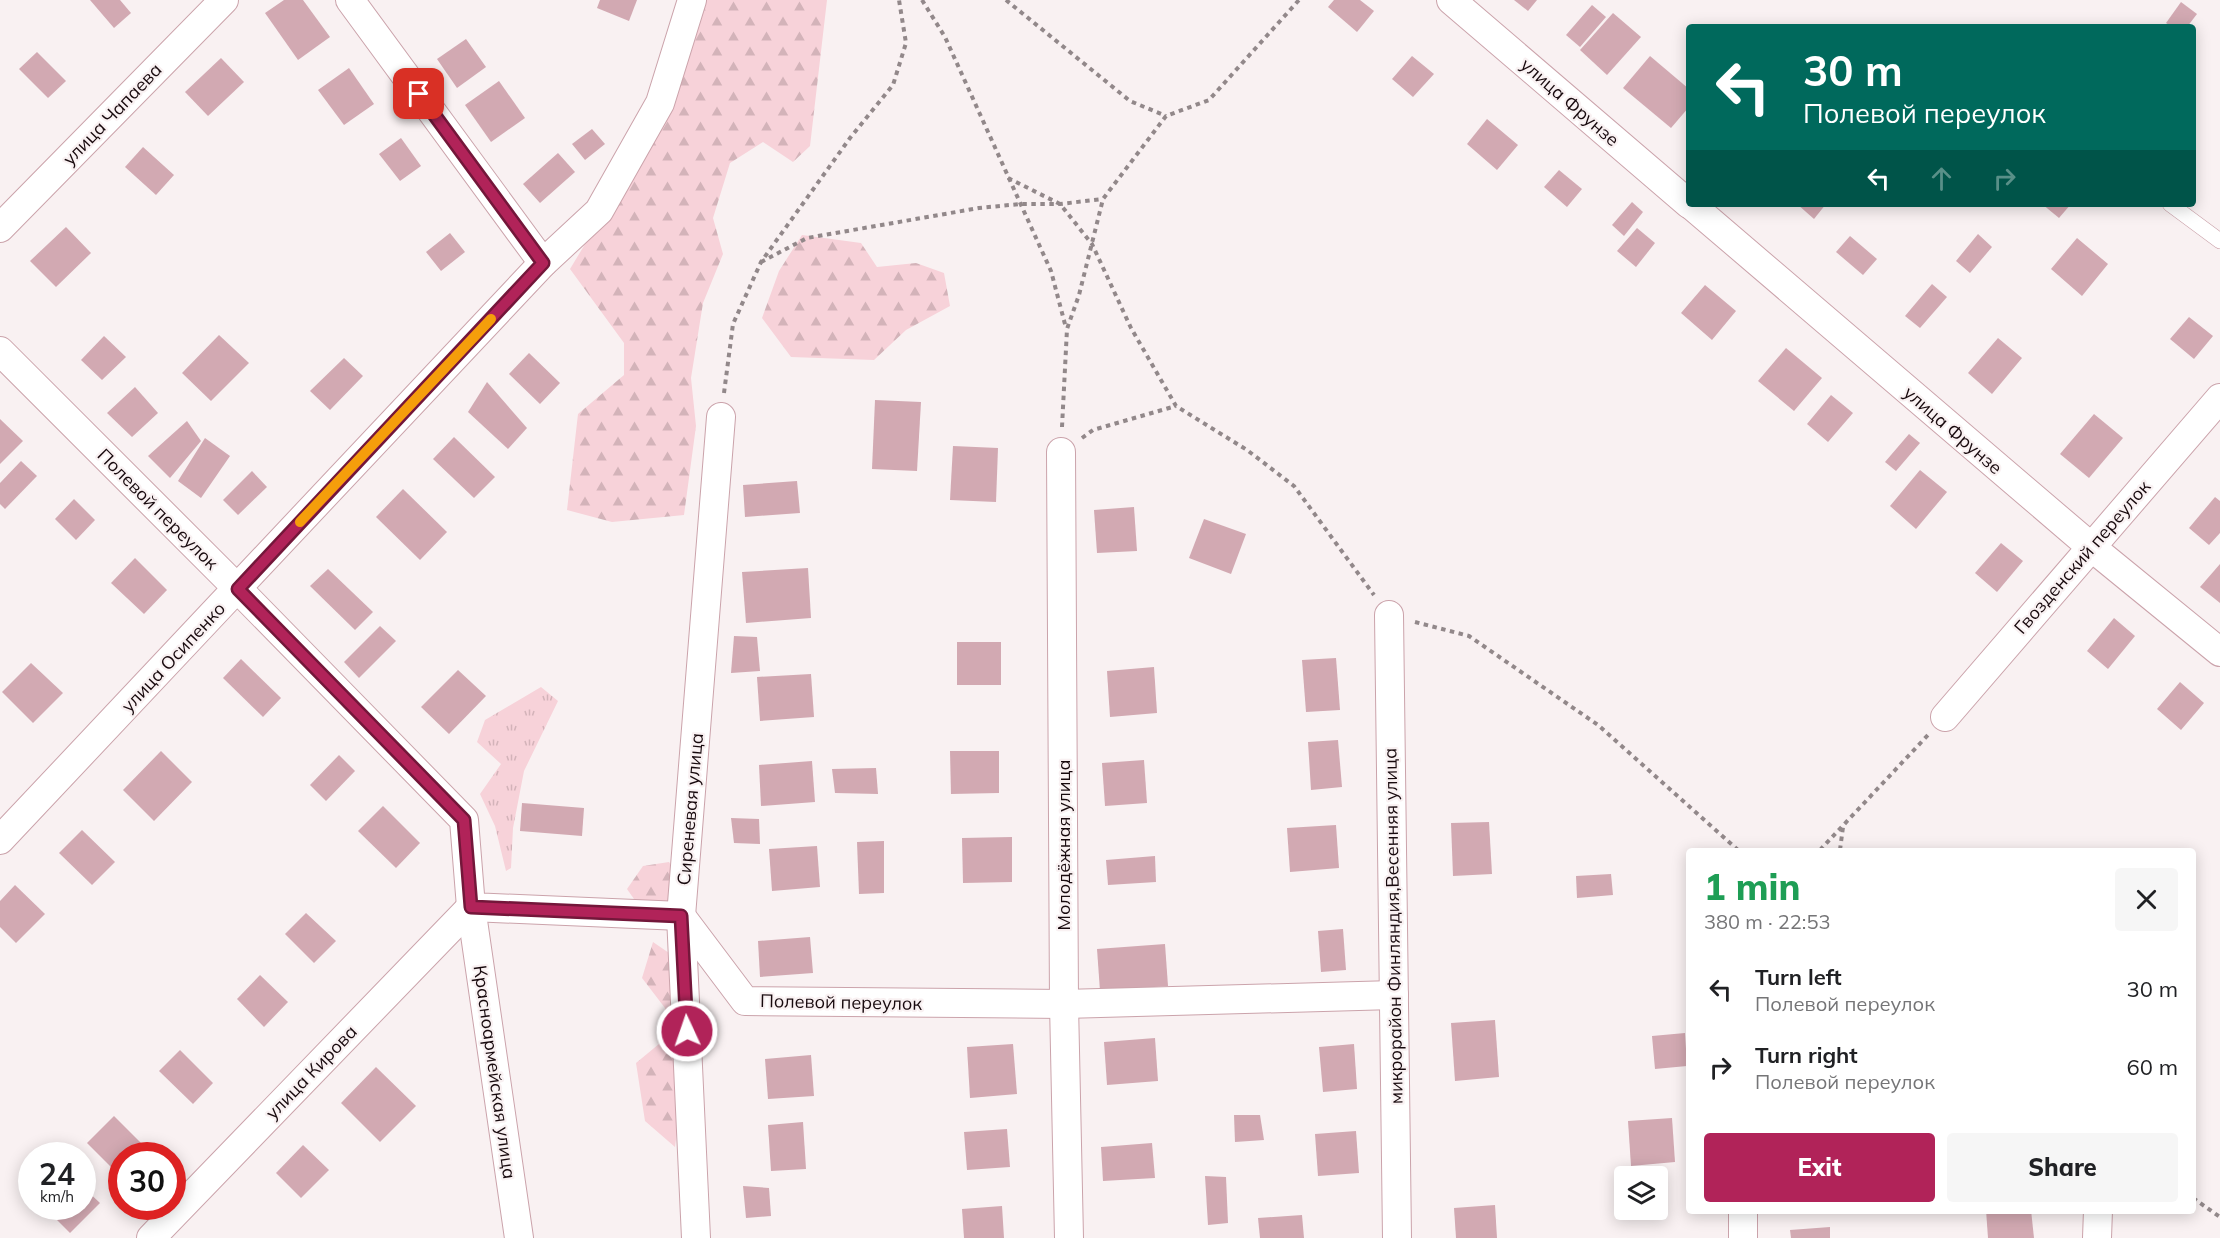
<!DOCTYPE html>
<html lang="en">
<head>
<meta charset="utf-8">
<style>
	body { margin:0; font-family:Mulish,sans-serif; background:#f6f6f6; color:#202124; height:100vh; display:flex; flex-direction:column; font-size:22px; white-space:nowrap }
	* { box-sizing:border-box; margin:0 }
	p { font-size:20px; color:#757577 }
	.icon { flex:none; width:33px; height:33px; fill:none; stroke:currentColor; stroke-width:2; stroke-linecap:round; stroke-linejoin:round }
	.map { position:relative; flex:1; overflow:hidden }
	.sheet { position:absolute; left:1686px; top:848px; width:510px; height:366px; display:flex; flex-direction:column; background:#fff; border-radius:6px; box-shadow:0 3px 15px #0003 }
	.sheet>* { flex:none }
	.top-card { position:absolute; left:1686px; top:24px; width:510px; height:183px; border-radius:6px; box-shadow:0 3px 15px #0003; background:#00695c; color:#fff; overflow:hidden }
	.tools { position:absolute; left:1614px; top:1166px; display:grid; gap:12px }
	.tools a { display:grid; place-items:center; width:54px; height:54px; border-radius:6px; background:#fff; box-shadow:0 3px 15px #0003; font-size:30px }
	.speed { position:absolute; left:18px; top:1142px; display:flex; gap:12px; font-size:30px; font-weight:700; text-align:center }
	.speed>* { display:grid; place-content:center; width:78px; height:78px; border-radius:50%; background:#fff; box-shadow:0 3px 15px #0003; line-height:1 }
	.speed small { font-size:15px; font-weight:400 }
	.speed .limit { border:9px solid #d22; background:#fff; color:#111 }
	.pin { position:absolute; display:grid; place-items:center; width:51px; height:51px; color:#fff; margin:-26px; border-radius:12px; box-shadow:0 3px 9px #0006 }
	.me { position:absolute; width:66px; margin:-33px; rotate:357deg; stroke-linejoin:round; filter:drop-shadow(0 0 4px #0008) }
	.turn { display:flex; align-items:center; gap:21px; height:126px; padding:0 18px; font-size:27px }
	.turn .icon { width:78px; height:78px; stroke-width:2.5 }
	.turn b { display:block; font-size:42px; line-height:51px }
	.lanes { display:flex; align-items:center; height:57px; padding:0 18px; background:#0003; justify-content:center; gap:30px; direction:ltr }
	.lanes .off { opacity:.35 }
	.round { display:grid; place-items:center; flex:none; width:63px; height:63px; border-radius:6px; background:#f6f6f6 }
	.head { display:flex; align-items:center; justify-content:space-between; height:102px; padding:0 18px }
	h1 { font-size:36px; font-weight:800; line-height:45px; color:#1e9e55 }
	.cta { display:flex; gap:12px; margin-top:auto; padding:12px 18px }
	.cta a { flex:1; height:69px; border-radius:6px; background:#b12359; color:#fff; font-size:24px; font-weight:800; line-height:69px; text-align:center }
	.cta a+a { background:#f6f6f6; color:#202124 }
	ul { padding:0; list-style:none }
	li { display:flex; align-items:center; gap:18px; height:78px; padding:0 18px }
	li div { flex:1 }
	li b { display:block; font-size:22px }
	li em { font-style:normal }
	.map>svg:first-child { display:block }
	.grass { fill:url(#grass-tufts) }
	.forest { fill:url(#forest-firs) }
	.building { fill:#d2a9b2 }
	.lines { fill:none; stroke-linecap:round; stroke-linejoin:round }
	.service-casing { stroke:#cba3ab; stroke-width:16 }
	.minor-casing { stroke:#cba3ab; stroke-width:30 }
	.path { stroke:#92888a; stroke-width:4; stroke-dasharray:4.5 4.5; stroke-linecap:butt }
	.service { stroke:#fff; stroke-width:15 }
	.minor { stroke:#fff; stroke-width:28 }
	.route-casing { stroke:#73173a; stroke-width:15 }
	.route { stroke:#b12359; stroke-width:10 }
	.slow { stroke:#f59e0b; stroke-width:10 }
	.labels { text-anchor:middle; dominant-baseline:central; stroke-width:4.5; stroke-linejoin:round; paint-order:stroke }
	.street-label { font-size:18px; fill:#17090d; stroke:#f9f1f2 }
</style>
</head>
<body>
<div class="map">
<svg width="2220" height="1238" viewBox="0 0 2220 1238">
	<defs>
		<pattern id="grass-tufts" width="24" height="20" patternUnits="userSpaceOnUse" patternTransform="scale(1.5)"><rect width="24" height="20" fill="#f7d2d9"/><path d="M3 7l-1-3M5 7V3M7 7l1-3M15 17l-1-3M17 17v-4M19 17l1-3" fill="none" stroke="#d3b3b9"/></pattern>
		<pattern id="forest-firs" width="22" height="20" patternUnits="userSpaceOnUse" patternTransform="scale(1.5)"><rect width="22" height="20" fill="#f7d2d9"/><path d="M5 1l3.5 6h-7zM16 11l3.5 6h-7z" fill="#d3b3b9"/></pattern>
	</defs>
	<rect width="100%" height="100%" fill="#f9f1f2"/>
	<path class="grass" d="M541 687 558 701 524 771 513 828 511 868 506 871 495 826 480 794 501 764 477 742 485 720Z"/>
	<g class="forest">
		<path d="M702 0H827L810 146 793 162 763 142 730 163 713 218 723 254 703 303 691 378 696 426 684 515 612 522 567 510 578 414 624 375V343L570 269 628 173Z"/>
		<path d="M802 235 861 243 877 267 916 263 944 273 950 306 906 330 874 360 791 357 762 318 779 271Z"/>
		<path d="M669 862 678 876 673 905 641 909 627 889 643 866Z"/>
		<path d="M653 942 672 955 683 1086 675 1147 645 1121 636 1063 665 1039V1008L642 978Z"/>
	</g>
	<g class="building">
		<path d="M90 0H120L131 13 114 28Z"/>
		<path d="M284 0H303L330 37 298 60 265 13Z"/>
		<path d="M600 0H637L629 21 597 8Z"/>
		<path d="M1334 0H1360L1374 11 1357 32 1328 7Z"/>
		<path d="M1514 0H1537L1528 11Z"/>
		<path d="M2181 2 2197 14 2187 27H2172L2166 23Z"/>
		<path d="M1592 5 1606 17 1580 47 1566 35Z"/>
		<path d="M1613 13 1641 37 1607 75 1580 50Z"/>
		<path d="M466 39 486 67 457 88 437 59Z"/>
		<path d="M37 52 66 81 48 98 19 69Z"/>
		<path d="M1412 56 1434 74 1413 97 1392 79Z"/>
		<path d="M1650 56 1689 89V107L1671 128 1623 88Z"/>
		<path d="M221 58 244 82 208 116 185 92Z"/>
		<path d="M349 68 374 104 344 125 318 90Z"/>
		<path d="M499 81 525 118 491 142 465 105Z"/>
		<path d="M1487 119 1518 145 1497 170 1467 144Z"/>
		<path d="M592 129 605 144 585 160 572 144Z"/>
		<path d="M401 138 421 166 400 181 379 154Z"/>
		<path d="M143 147 174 175 156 195 125 167Z"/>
		<path d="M558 153 575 172 540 203 523 184Z"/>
		<path d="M1559 170 1582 189 1567 207 1544 187Z"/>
		<path d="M1632 202 1643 212 1624 236 1612 225Z"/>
		<path d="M1797 204H1826L1814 219Z"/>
		<path d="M2042 204H2071L2059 218Z"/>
		<path d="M66 227 91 253 56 287 30 261Z"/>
		<path d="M1637 228 1655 243 1636 267 1617 251Z"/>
		<path d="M450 233 465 252 441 271 426 252Z"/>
		<path d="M1978 234 1992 247 1970 273 1956 261Z"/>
		<path d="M1850 236 1877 259 1863 275 1836 252Z"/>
		<path d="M2077 238 2108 264 2082 296 2051 269Z"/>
		<path d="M1932 284 1947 297 1920 328 1905 316Z"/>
		<path d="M1705 285 1736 311 1712 340 1681 313Z"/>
		<path d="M2189 317 2213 336 2194 359 2170 339Z"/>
		<path d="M219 335 249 363 211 401 182 373Z"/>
		<path d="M104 336 126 357 102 380 81 360Z"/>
		<path d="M1998 338 2022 358 1992 394 1968 373Z"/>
		<path d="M1786 348 1822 378 1794 411 1758 381Z"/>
		<path d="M529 353 560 383 540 404 509 374Z"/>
		<path d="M344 358 363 376 330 410 310 391Z"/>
		<path d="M487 382 527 428 508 449 468 412Z"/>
		<path d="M135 387 158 413 132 437 107 413Z"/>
		<path d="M1831 395 1853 413 1828 442 1807 424Z"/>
		<path d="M875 400 921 402 917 471 872 469Z"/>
		<path d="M2094 414 2123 438 2089 478 2060 454Z"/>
		<path d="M0 419 23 441 0 464Z"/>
		<path d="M187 421 201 441 170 478 148 456Z"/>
		<path d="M1909 434 1920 443 1896 471 1885 462Z"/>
		<path d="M454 437 495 477 474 498 433 459Z"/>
		<path d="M205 438 230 456 201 498 178 481Z"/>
		<path d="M953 446 998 448 996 502 950 500Z"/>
		<path d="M21 461 37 476 5 509 0 504V483Z"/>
		<path d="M1920 470 1947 492 1916 529 1890 506Z"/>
		<path d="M252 471 267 487 238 515 223 500Z"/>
		<path d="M797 481 800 513 745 517 743 485Z"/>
		<path d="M403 489 447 532 420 560 376 517Z"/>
		<path d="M2215 497 2220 501V533L2209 545 2189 528Z"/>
		<path d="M74 499 95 520 76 540 55 519Z"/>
		<path d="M1134 507 1137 551 1097 553 1094 510Z"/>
		<path d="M1204 519 1246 534 1231 574 1189 558Z"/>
		<path d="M2001 543 2023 561 1997 592 1975 573Z"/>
		<path d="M135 558 167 590 144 614 111 583Z"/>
		<path d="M2220 564V603L2200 587Z"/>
		<path d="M808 568 811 618 746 623 742 572Z"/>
		<path d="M328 569 373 612 355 630 310 586Z"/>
		<path d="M2114 618 2135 636 2108 669 2087 651Z"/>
		<path d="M380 626 396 641 359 678 344 662Z"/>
		<path d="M734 636 757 637 760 671 731 673Z"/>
		<rect x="957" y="642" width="44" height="43"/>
		<path d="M1336 658 1340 710 1306 712 1302 660Z"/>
		<path d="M241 659 281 698 263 717 223 678Z"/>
		<path d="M31 663 63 693 33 723 2 692Z"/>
		<path d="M1154 667 1157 713 1110 717 1107 671Z"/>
		<path d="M458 670 486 696 449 734 421 707Z"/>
		<path d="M811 674 814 717 760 721 757 677Z"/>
		<path d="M2180 682 2204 703 2181 730 2157 709Z"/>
		<path d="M1338 740 1342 787 1311 790 1308 742Z"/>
		<path d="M161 751 192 782 154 821 123 790Z"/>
		<path d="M950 751H999V793L951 794Z"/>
		<path d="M339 755 355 771 326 801 310 785Z"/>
		<path d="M1144 760 1147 803 1105 806 1102 763Z"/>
		<path d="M812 761 815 802 761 806 759 765Z"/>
		<path d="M876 768 878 794 835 793 832 769Z"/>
		<path d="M522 803 584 808 582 836 520 831Z"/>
		<path d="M383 806 420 843 396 868 358 831Z"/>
		<path d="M731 818 759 819 760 844 734 843Z"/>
		<path d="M1489 822 1492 874 1453 876 1451 823Z"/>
		<path d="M1336 825 1339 868 1290 872 1287 828Z"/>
		<path d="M82 830 115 862 92 885 59 853Z"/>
		<path d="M1012 837V882L963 883 962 838Z"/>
		<path d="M884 841V893L859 894 857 842Z"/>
		<path d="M817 846 820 887 772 891 769 849Z"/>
		<path d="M1155 856 1156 882 1108 885 1106 860Z"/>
		<path d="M1611 874 1613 895 1577 898 1576 876Z"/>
		<path d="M15 885 45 914 16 943 0 927V901Z"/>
		<path d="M306 913 336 941 314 963 285 934Z"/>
		<path d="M1343 929 1346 970 1321 972 1318 931Z"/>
		<path d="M810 937 813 973 760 977 758 941Z"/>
		<path d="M1165 944 1168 986 1100 991 1097 949Z"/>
		<path d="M260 975 288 1002 264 1027 237 999Z"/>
		<path d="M1495 1020 1499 1077 1455 1081 1451 1023Z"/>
		<path d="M1685 1033 1687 1066 1655 1069 1652 1036Z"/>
		<path d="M1155 1038 1158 1081 1107 1085 1104 1042Z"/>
		<path d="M1013 1044 1017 1094 970 1098 967 1047Z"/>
		<path d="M1354 1044 1357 1089 1323 1092 1319 1047Z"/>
		<path d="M180 1050 213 1083 193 1104 159 1071Z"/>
		<path d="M811 1055 814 1096 768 1099 765 1059Z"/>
		<path d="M376 1067 416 1106 380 1142 341 1103Z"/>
		<path d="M1234 1115H1260L1264 1140 1235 1142Z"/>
		<path d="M114 1116 141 1143 129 1155H122V1163L114 1170 87 1143Z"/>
		<path d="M1672 1118 1675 1162 1631 1166 1628 1121Z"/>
		<path d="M803 1122 806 1169 771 1171 768 1125Z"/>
		<path d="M1007 1129 1010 1167 967 1170 964 1132Z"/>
		<path d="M1356 1131 1359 1173 1318 1176 1315 1134Z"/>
		<path d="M1152 1143 1155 1178 1103 1181 1101 1147Z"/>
		<path d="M303 1145 329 1170 301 1198 276 1173Z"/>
		<path d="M1205 1176 1226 1177 1228 1223 1208 1225Z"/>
		<path d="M82 1186 100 1203 70 1233 43 1206H82Z"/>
		<path d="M743 1186 769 1188 771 1216 746 1218Z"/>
		<path d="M1495 1205 1497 1238H1456L1454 1208Z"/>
		<path d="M1002 1206 1004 1238H964L962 1209Z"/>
		<path d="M1986 1210H2031L2034 1238H1988Z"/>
		<path d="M1302 1215 1304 1238H1260L1258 1218Z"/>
		<path d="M1830 1227V1238H1791L1790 1230Z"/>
	</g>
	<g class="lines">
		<g class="service-casing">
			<path id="service" d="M2170 204 2220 241"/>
		</g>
		<g class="minor-casing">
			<g id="minor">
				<path d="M350 0 543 263"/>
				<path d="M1451 0 1689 204"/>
				<path d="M1690 204 2090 546 2220 652"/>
				<path d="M0 228 224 0"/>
				<path d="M0 351 238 589 464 820 471 907 681 916 745 1001 1064 1004 1394 995"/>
				<path d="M1061 452 1064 1004 1069 1238"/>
				<path d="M1389 615 1397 1238"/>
				<path d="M1945 717 2220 398"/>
				<path d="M0 840 543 263 599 211 660 103 692 0"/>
				<path d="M471 907 519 1238"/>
				<path d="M1743 1210V1238"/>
				<path d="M151 1238 471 907"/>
				<path d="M696 1238 681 916 721 417"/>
				<path d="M2097 1238 2098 1210"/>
			</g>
		</g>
		<g class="path">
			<path d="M922 0 945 37 1051 271 1066 328"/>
			<path d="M1006 0 1130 101 1166 116"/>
			<path d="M1008 178 1060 204 1092 244 1131 328 1176 406 1247 450 1294 486 1374 595"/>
			<path d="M761 262 807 238 979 208 1020 204H1060L1103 199"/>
			<path d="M724 393 733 324 761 262 850 138 893 85 906 43 899 0"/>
			<path d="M1062 427 1067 329 1079 295 1103 199 1166 116 1209 100 1299 0"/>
			<path d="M1082 438 1093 430 1176 406"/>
			<path d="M1415 622 1469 636 1598 725 1738 850"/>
			<path d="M1820 850 1928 735"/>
			<path d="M1840 850 1843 827"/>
			<path d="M2193 1198 2220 1217"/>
		</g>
		<use href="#service" class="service"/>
		<use href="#minor" class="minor"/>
	</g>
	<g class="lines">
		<g class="route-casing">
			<path id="route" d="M419 94 543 263 238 589 464 820 471 907 681 916 687 1031"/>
		</g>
		<use href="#route" class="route"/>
		<path class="slow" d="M300 522 491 319"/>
	</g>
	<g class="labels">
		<g class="street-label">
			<text transform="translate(1570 102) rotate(41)">улица Фрунзе</text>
			<text transform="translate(112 114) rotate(-46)">улица Чапаева</text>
			<text transform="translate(1953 430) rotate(41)">улица Фрунзе</text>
			<text transform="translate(158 509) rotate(45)">Полевой переулок</text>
			<text transform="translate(2082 557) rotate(-49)">Гвозденский переулок</text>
			<text transform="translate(173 657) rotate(-47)">улица Осипенко</text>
			<text transform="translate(690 809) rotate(-85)">Сиреневая улица</text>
			<text transform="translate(1063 845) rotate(-90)">Молодёжная улица</text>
			<text transform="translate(1393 926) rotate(-91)">микрорайон Финляндия,Весенняя улица</text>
			<text transform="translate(841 1002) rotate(1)">Полевой переулок</text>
			<text transform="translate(311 1072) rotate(-46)">улица Кирова</text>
			<text transform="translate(495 1072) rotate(82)">Красноармейская улица</text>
		</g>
	</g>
</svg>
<div class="tools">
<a><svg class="icon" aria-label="layers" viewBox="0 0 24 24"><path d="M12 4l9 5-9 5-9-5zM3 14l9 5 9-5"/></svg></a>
</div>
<div class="speed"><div>24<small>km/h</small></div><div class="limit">30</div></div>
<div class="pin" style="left:419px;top:94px;background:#d93025"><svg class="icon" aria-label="arrive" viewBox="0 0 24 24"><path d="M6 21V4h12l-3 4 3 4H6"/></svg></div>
<svg class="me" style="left:687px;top:1031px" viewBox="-20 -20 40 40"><circle r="17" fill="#b12359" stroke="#fff" stroke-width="3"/><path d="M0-11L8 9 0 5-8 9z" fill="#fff"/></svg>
<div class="top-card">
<div class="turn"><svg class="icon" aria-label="left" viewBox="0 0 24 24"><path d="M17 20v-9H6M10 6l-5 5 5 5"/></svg><div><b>30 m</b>Полевой переулок</div></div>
<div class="lanes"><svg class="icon" aria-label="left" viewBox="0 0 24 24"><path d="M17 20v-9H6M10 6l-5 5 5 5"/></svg><svg class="icon off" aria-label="ahead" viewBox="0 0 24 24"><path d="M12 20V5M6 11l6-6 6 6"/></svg><svg class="icon off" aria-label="right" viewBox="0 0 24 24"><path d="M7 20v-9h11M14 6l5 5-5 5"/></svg></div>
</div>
<section class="sheet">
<div class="head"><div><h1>1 min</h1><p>380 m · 22:53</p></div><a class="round"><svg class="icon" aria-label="close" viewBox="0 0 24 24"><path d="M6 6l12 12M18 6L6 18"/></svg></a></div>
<ul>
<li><svg class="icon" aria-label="left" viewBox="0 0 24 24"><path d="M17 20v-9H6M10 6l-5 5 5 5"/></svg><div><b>Turn left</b><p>Полевой переулок</p></div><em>30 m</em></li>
<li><svg class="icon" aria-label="right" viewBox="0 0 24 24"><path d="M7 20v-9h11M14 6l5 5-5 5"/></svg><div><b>Turn right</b><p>Полевой переулок</p></div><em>60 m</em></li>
</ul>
<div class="cta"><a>Exit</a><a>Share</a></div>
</section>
</div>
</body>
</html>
